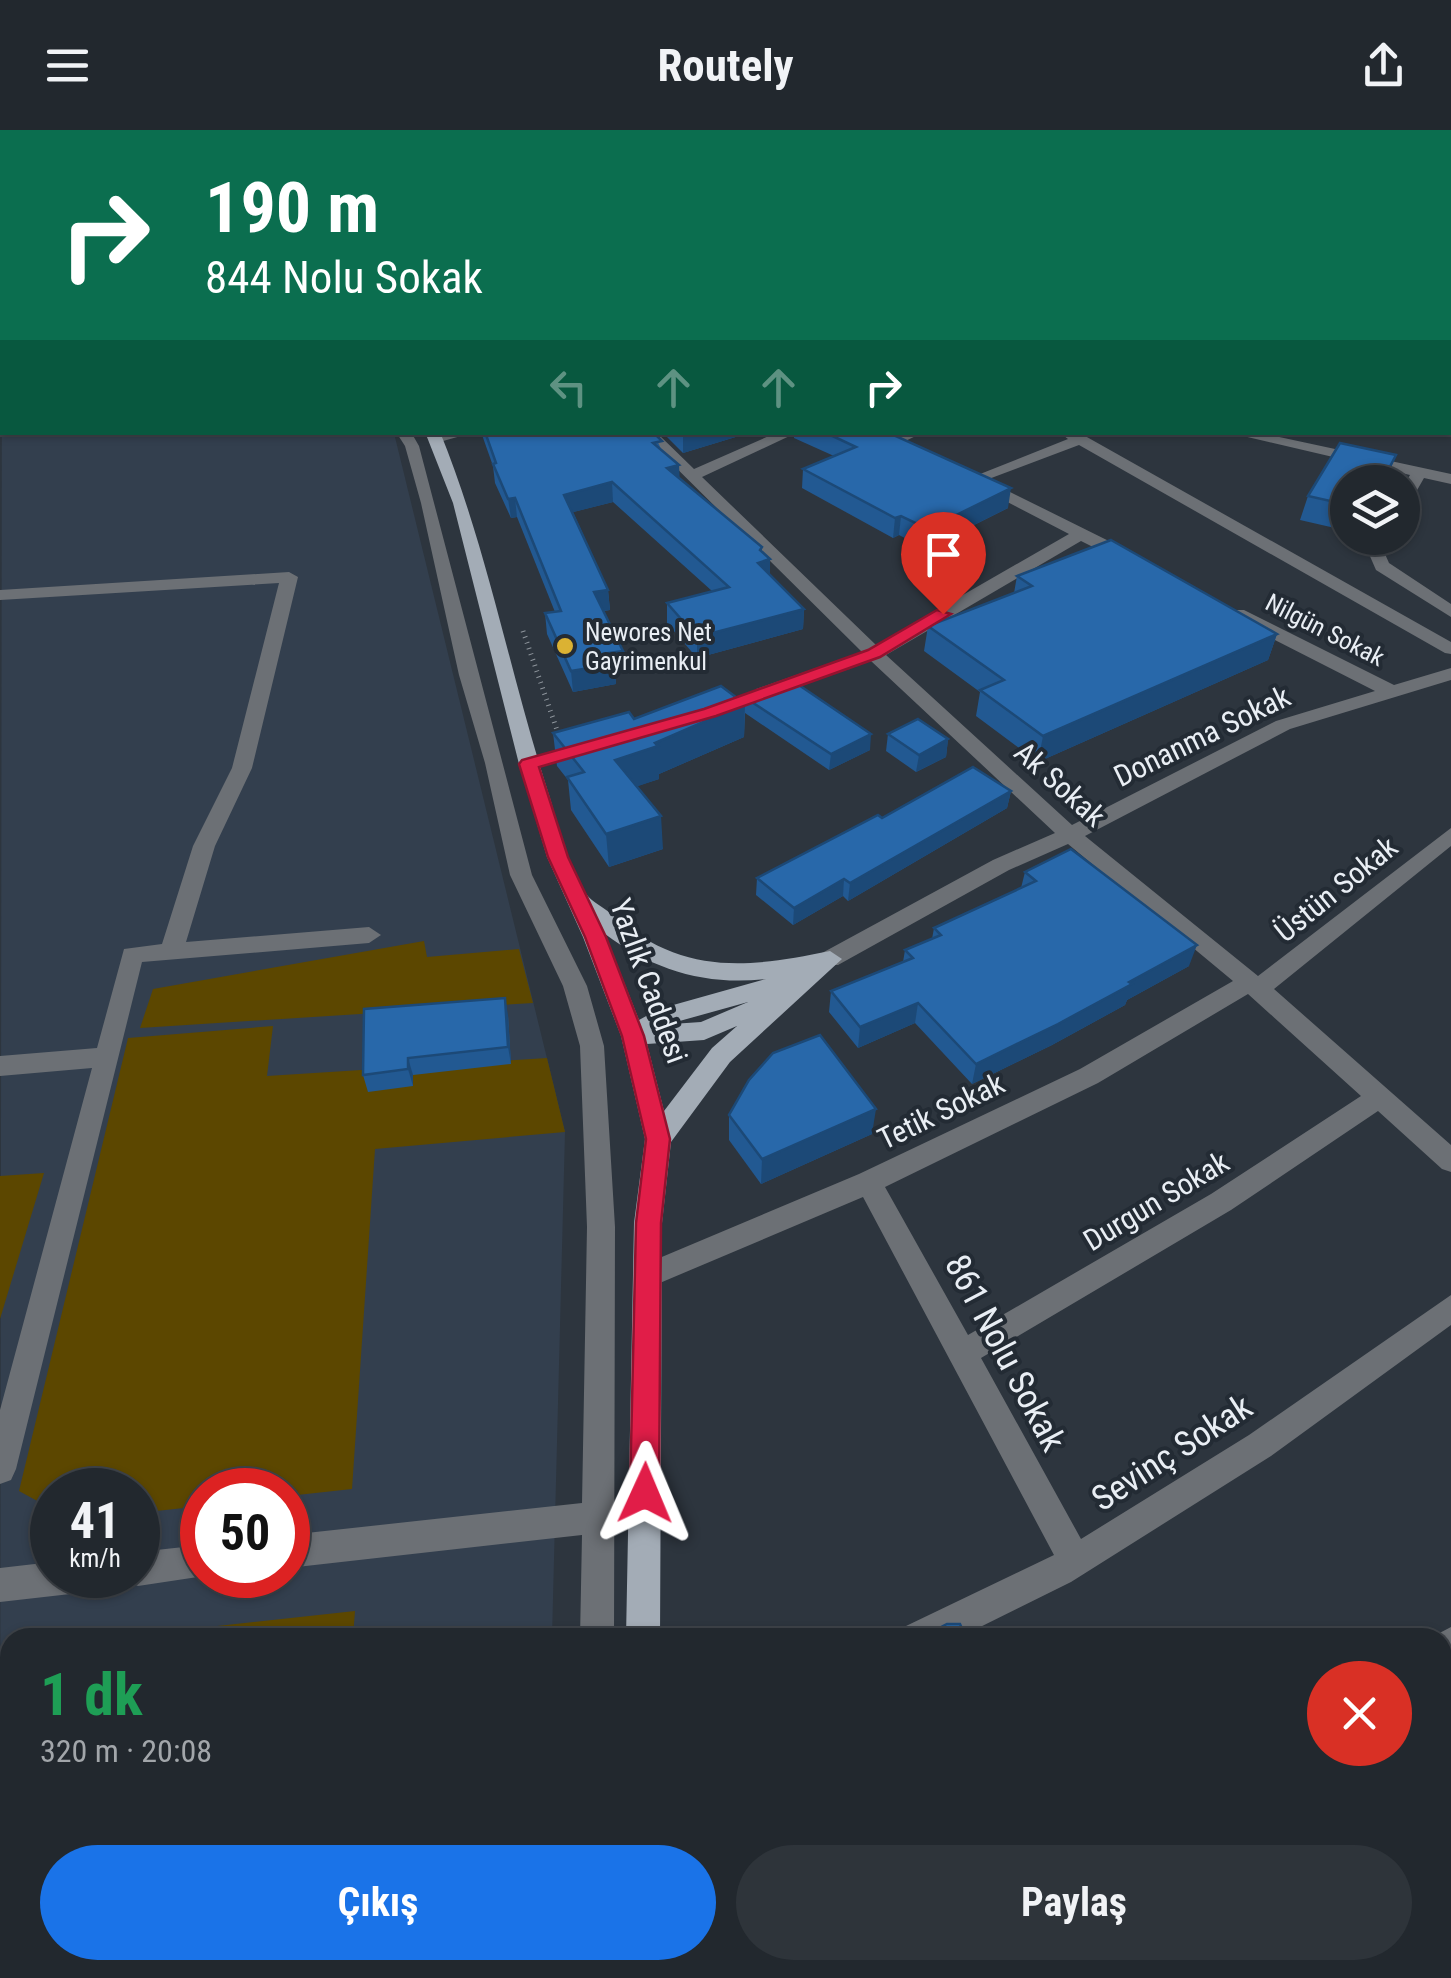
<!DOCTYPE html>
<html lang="tr">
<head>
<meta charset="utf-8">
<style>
	body { margin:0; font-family:"Roboto Condensed",sans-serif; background:#2e343a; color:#f1f3f6; height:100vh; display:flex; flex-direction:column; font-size:38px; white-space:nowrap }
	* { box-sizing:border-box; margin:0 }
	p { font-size:32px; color:#a2a6aa }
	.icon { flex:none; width:55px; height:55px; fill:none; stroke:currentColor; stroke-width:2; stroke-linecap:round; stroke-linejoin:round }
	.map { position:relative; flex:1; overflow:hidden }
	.panel { position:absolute; left:0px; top:1498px; width:1452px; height:352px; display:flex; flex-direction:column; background:#22282e; border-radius:30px 30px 0 0; box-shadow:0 2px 8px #0004,0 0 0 2px #3f444a }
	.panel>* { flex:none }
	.guide { position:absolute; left:0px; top:0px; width:1452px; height:305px; box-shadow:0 2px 8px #0004,0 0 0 2px #3f444a; background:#0b6e4f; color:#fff; overflow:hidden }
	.controls { position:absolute; left:1330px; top:335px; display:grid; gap:20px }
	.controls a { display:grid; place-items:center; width:90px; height:90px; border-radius:50%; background:#22282e; box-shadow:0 2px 8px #0004,0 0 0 2px #3f444a; font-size:50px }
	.speed { position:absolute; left:30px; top:1338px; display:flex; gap:20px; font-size:50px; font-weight:700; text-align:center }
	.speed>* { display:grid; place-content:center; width:130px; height:130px; border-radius:50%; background:#22282e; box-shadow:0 2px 8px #0004,0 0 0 2px #3f444a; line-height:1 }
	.speed small { font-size:25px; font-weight:400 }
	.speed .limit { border:15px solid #d22; background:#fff; color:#111 }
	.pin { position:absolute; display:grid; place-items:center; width:85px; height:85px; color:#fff; margin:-102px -42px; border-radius:50% 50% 50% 0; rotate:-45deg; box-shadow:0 0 10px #0007 }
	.pin .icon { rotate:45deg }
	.me { position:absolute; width:110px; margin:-55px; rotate:1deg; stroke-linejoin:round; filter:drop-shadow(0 0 8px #0008) }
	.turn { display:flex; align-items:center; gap:35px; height:210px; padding:0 40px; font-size:45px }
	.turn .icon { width:130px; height:130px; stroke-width:2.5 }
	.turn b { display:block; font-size:70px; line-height:85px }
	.lanes { display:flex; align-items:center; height:95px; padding:0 40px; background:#0003; justify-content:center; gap:50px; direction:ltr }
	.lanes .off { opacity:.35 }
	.round { display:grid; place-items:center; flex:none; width:105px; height:105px; border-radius:52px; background:#2e343a }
	.summary { display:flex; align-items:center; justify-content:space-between; height:170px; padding:0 40px }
	h1 { font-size:60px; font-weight:700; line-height:75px; color:#1e9e55 }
	.primary-button { display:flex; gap:20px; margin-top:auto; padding:20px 40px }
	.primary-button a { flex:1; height:115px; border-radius:60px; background:#1a73e8; color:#fff; font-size:40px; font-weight:700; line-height:115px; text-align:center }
	.primary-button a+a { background:#2e343a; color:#f1f3f6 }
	header { display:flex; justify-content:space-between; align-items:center; height:130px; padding:0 40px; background:#22282e; font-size:45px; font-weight:700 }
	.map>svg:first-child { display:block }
	.built { fill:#333f4e; fill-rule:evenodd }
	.green { fill:#5c4700 }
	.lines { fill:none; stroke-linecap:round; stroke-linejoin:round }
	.path-far2 { stroke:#8e959c; stroke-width:2.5; stroke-dasharray:1 4; stroke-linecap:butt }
	.path-far1 { stroke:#8e959c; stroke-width:5; stroke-dasharray:1 5; stroke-linecap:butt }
	.path { stroke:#8e959c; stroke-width:9; stroke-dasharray:4 11; stroke-linecap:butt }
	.minor { fill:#6c7075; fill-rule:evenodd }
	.major { fill:#a3acb6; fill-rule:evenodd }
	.wall { fill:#225992 }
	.shaded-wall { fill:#1c4977 }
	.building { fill:#2868aa; stroke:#1c4977; stroke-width:2.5 }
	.route { fill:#e11d48; stroke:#92132f; stroke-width:2.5 }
	.poi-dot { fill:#dbb233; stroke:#232b34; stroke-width:4 }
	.labels { text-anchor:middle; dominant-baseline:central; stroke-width:8; stroke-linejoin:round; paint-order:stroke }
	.far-street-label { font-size:25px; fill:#e9eef4; stroke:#232b34 }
	.far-poi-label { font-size:25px; fill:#e9eef4; stroke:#232b34; text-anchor:start }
	.street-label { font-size:30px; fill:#e9eef4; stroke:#232b34 }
	.near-street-label { font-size:35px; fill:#e9eef4; stroke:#232b34 }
</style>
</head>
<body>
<header><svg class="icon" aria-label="menu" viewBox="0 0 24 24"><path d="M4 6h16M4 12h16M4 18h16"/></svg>Routely<svg class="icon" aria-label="share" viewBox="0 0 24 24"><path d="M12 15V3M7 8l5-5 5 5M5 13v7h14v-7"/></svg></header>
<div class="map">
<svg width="1451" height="1848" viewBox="0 0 1451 1848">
	<rect width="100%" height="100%" fill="#2d353e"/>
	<path class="built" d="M2 147V302L394 303 565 1002 552 1507 10 1508V1840H542V1848H0ZM52 1360H138V1445H52ZM202 1360H288V1445H202Z"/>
	<g class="green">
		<path d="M424 811 427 827 519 819 533 873 140 898 153 859Z"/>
		<path d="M273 896 267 946 547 928 565 1002 375 1019 352 1359 288 1366V1360H202V1376L138 1383V1360H52V1379L19 1361 128 908Z"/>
		<path d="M44 1043 0 1189V1046Z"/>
		<path d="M355 1481 353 1507H117Z"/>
		<rect x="333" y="1840" width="209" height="8"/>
	</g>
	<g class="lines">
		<g class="path-far2">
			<path d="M535 0 546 2"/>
			<path d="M196 2 208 0"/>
			<path d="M516 2 522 0"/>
		</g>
		<path class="path-far1" d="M523 501 558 603 555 607"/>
		<path class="path" d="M553 1848 554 1840"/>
		<g class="minor">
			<path d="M0 8 2 9V15L0 14Z"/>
			<rect x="0" y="46" width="2" height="6"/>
			<rect x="1450" y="142" width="1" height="8"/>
			<path d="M2 155V164L0 165V156Z"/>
			<path d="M396 302H411L419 316 532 745 587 856 604 916 615 1097 614 1508H580L582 1405 288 1438V1405L582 1373 587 1097 580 916 563 856 510 745 485 633 459 545 421 373 405 316Z"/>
			<path d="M445 302H475L436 313 429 309Z"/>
			<path d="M640 302H656L694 339 778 302H798L702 347 876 515 1069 404 965 350 1068 309 1059 302H1078L1451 512V524L1445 523 1079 315 986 350 1137 425V433H1125L1081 411 886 525 1072 695 1276 591 1375 561 1232 488V480H1244L1394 555 1451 538V550L1290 599 1085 706 1258 846 1451 698V716L1274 859 1451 1015V1042L1442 1039 1378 981 1231 1080 981 1228 1081 1409 1249 1305 1451 1165V1195L1271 1326 1071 1452 958 1508H901L906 1496 1054 1425 863 1067 648 1158 638 1155 634 1146 638 1137 859 1044 1080 939 1233 851 1068 714 1009 740 838 835H822L818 829 822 823 993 730 1055 703 871 531 770 567H756V559L862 522ZM1248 864 1361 966 1211 1064 968 1205 885 1057 1098 953Z"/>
			<path d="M903 302H924L893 317 881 314Z"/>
			<path d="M1226 302H1256L1451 344V354L1424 348 1408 376 1402 378V358L1410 345Z"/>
			<path d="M1377 408H1393L1385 424 1389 433 1451 474V487L1376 440 1369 424Z"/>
			<path d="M289 442 298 447 252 638 215 716 186 812 369 797 381 805 369 813 142 832 16 1339 11 1350 0 1354V1280L92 938 0 946V926L97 918 124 819 162 814 193 716 232 638 279 453 0 470V460Z"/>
			<path d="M586 611 596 617 593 621 529 640 519 634 522 630Z"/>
			<path d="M202 1415V1445H211L138 1456 126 1451 124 1445H138V1422Z"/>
			<path d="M52 1432V1445H105L100 1457 88 1462 0 1472V1438Z"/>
			<path d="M1451 1497V1534L1442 1537V1508H1430Z"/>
			<rect x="577" y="1840" width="40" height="8"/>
			<path d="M920 1840H975L972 1848H917Z"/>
		</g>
		<g class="major">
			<path d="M0 0H17L19 2 2 3Z"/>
			<path d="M327 0H358L360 2H330Z"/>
			<rect x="1450" y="248" width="1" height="8"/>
			<path d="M425 302H440C488 420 510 545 549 665 559 696 566 739 587 765 591 771 603 777 610 783 680 845 744 839 830 821L842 829 730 932 671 1012 662 1093 660 1508H626L634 1093 645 1009 621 906 583 807 547 727 519 634 453 373ZM605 804C653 840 706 856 766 849L659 879 639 890ZM748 872 701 892 672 894 676 892ZM737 896 712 918 664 981 647 914 704 910Z"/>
			<path d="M628 1840H668L669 1848H629Z"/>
		</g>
	</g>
	<g class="wall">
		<path d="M481 302H653L662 321 680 349 762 422 770 445 804 479 803 499 697 528 667 493V473L712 461 613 372 573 382 608 460 610 480 604 481 625 541 615 543 616 554 573 562 547 504 545 483 555 482 517 387 511 388 495 353 493 336Z"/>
		<path d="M662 302H752L683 323Z"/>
		<path d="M794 302H895L890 304 1008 378 926 419 899 405 893 408 802 358 803 339 834 326 794 308Z"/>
		<path d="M1396 325 1385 352H1348V401L1300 390 1308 366Z"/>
		<path d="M1017 446 1277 504 1268 530 1038 632 976 586 980 562 924 521 928 496 1014 463Z"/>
		<path d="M744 567 870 620 829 640 745 583 744 607 659 644V649L637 656 663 719 609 737 571 680 568 650 557 636 553 603 634 589 744 574Z"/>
		<path d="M888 604 948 609 946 627 916 642 886 621Z"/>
		<path d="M1011 661 1007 678 848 771 843 766 793 795 756 765 757 748 882 688Z"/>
		<path d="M1025 742 1189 836 1127 870 1125 875 1052 915 972 954 915 893 858 918 829 882 831 861 903 832 905 820 932 809 934 798 1021 758Z"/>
		<path d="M508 885 511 934 413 945V956L368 962 363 945Z"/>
		<path d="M729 985 872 1004 761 1054 729 1010Z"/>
	</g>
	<g class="shaded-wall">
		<path d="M689 302H752L683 323V304Z"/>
		<path d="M1396 325 1385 352H1382Z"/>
		<path d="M679 335 680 354 667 338Z"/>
		<path d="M612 352 613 372 566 384 564 365Z"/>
		<path d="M1011 358 1008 378 926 419 928 399Z"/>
		<path d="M515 368 517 387 511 388 508 369Z"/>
		<path d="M901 386 899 405 893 408 895 388Z"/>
		<path d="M762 417V432L770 429V449L757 453 760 420Z"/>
		<path d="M608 460 610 480 596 482 594 462Z"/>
		<path d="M804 479 803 499 697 528V507Z"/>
		<path d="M1277 504 1268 530 1038 632 1043 606Z"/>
		<path d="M623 521 625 541 615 543 616 554 573 562 571 541 609 523Z"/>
		<path d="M745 574 744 607 659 644V649L618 663 615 630Z"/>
		<path d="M871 604 870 620 829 640 831 624Z"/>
		<path d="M948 609 946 627 916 642 919 625Z"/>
		<path d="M1011 661 1007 678 848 771 850 753Z"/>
		<path d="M661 686 663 719 609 737 606 704Z"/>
		<path d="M844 749 843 766 793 795 794 778Z"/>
		<path d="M1197 815 1189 836 1127 870 1125 875 1052 915 972 954 976 934Z"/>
		<path d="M505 868 508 885 511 934 508 917Z"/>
		<path d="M918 873 915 893 858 918 860 897Z"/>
		<path d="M408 928 413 945V956L408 939Z"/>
		<path d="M876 979 872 1004 761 1054 762 1029Z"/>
		<path d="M285 1840H306L305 1848H284Z"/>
	</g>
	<g class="building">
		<path d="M485 302H653L662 311 653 313 679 335 667 338 762 417 760 420 770 429 758 433 804 479 697 507 667 473 729 457 612 352 564 365 608 460 594 462 623 521 609 523 614 534 571 541 545 483 561 481 515 368 508 369 493 334 496 333Z"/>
		<path d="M824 302H887L1011 358 928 399 901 386 895 388 803 339 856 317Z"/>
		<path d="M1340 313 1396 325 1382 352H1348V375L1308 366Z"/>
		<path d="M1111 410 1277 504 1043 606 980 560 1004 550 928 496 1032 456 1017 446Z"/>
		<path d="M790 549 871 604 831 624 744 567Z"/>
		<path d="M721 556 745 574 655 613 658 616 615 630 661 686 606 704 567 647 584 642 553 603 629 582 634 589Z"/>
		<path d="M918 589 948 609 919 625 888 604Z"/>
		<path d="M973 637 1011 661 850 753 844 749 794 778 757 748 878 685 882 688Z"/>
		<path d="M1071 719 1197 815 1129 852 1132 854 1058 894 976 934 918 873 860 897 831 861 913 828 905 820 941 805 934 798 1036 751 1025 742Z"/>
		<path d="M505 868 508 917 408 928V939L363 945 364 879Z"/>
		<path d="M820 905 876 979 762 1029 729 985 749 950 773 923Z"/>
		<path d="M947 1494H960L966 1508H920Z"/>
		<path d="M10 1755V1840H285L284 1848H0V1757Z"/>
	</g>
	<path class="route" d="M937 480 951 484 880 527 716 586 539 637 568 727 606 807 644 906 670 1009 661 1093 659 1363 655 1373 645 1377 634 1373 630 1363 636 1093 646 1009 622 906 585 807 548 727 519 634 522 630 704 579 868 520Z"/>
	<circle class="poi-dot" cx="565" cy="516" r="10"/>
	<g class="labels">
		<g class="far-street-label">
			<text transform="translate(1325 500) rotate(27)">Nilgün Sokak</text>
		</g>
		<g class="far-poi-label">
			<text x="585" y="502">Newores Net<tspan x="585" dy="29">Gayrimenkul</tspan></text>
		</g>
		<g class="street-label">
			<text transform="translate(1202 606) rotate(-26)">Donanma Sokak</text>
			<text transform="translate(1060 654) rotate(42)">Ak Sokak</text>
			<text transform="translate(1336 759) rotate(-39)">Üstün Sokak</text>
			<text transform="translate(649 851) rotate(70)">Yazlık Caddesi</text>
			<text transform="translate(941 981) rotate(-26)">Tetik Sokak</text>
			<text transform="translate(1156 1071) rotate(-31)">Durgun Sokak</text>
		</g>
		<g class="near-street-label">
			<text transform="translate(1005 1223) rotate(62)">861 Nolu Sokak</text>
			<text transform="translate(1172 1323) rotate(-33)">Sevinç Sokak</text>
		</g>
	</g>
</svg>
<div class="controls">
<a><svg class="icon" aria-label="layers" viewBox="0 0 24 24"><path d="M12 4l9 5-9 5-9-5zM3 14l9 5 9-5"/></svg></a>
</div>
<div class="speed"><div>41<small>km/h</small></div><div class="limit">50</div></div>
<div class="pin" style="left:943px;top:484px;background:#d93025"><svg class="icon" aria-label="arrive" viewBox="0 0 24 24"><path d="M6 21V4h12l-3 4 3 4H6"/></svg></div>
<svg class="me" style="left:645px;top:1363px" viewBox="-20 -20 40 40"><path d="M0-17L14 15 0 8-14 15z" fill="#e11d48" stroke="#fff" stroke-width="4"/></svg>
<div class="guide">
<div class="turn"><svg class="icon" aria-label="right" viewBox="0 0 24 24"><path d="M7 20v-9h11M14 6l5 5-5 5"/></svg><div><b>190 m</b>844 Nolu Sokak</div></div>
<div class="lanes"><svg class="icon off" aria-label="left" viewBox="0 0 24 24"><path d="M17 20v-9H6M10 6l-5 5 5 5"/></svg><svg class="icon off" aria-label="ahead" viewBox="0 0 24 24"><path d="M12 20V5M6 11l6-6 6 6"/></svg><svg class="icon off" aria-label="ahead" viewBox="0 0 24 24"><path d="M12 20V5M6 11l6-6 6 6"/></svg><svg class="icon" aria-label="right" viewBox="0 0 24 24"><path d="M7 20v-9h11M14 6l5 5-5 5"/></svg></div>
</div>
<section class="panel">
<div class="summary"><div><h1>1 dk</h1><p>320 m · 20:08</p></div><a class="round" style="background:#d93025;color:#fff"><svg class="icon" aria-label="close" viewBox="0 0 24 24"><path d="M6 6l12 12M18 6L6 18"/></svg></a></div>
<div class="primary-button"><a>Çıkış</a><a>Paylaş</a></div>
</section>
</div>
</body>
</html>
